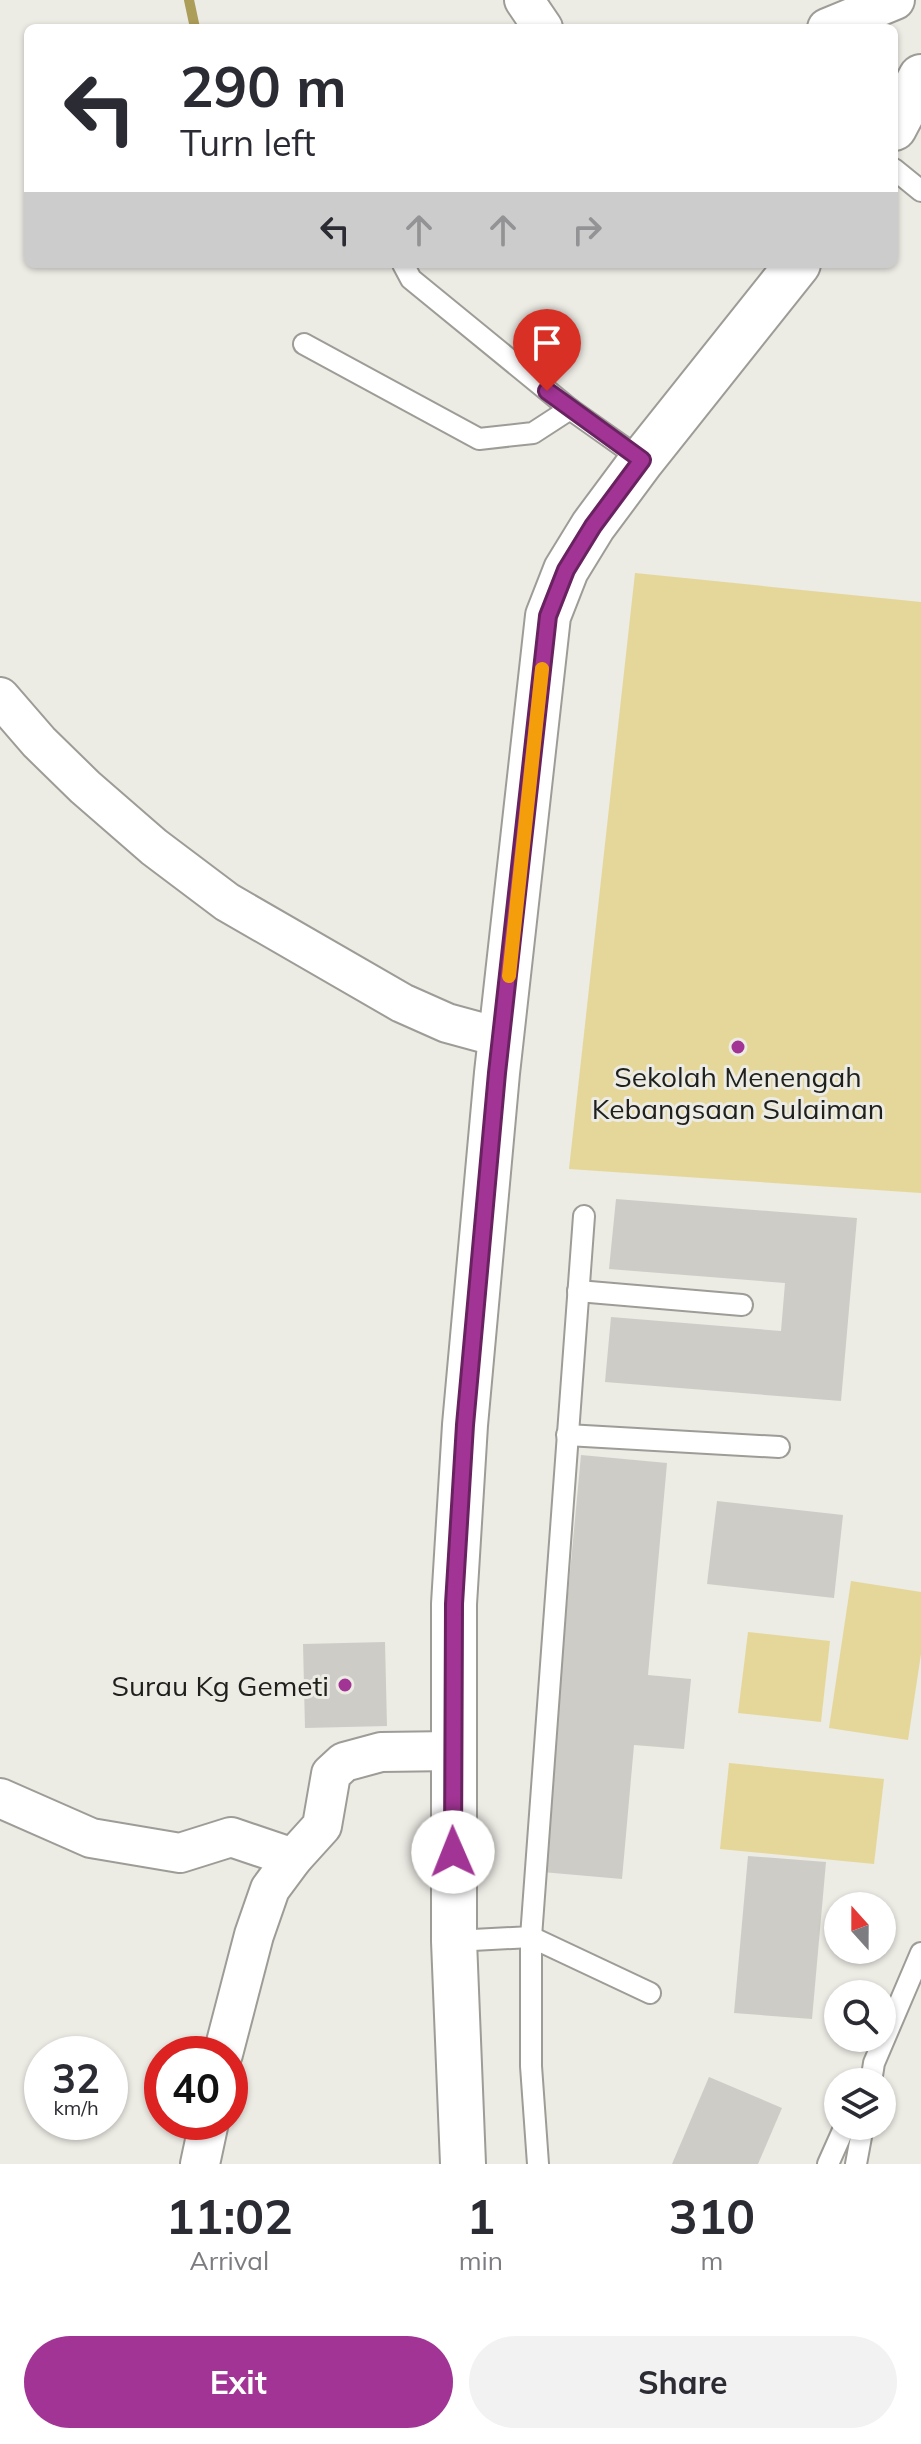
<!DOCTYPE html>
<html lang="en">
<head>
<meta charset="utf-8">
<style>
	body { margin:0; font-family:Mulish,sans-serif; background:#f2f2f3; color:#2b2b33; height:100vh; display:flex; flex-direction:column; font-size:30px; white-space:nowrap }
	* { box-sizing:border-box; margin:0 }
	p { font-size:26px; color:#7c7c81 }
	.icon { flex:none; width:44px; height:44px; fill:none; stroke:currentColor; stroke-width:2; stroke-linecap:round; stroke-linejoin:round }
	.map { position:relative; height:2164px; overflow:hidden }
	.panel { display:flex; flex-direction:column; background:#fff; flex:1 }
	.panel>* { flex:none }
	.hud { position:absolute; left:24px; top:24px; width:874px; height:244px; border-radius:12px; box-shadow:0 2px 6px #0004; background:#fff; color:#2b2b33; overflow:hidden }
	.needle { width:52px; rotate:339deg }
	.controls { position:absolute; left:824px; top:1892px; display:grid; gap:16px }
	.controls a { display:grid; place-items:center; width:72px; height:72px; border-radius:50%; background:#fff; box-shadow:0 2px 6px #0004; font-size:40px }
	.speed { position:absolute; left:24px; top:2036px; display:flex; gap:16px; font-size:40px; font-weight:700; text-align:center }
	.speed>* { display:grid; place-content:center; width:104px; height:104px; border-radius:50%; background:#fff; box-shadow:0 2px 6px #0004; line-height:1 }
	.speed small { font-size:20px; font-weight:400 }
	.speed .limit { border:12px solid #d22; background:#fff; color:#111 }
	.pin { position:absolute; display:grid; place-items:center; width:68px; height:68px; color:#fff; margin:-82px -34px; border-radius:50% 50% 50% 0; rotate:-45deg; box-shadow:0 0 8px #0007 }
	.pin .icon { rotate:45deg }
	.me { position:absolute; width:88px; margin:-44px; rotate:359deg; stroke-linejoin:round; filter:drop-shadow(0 0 6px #0008) }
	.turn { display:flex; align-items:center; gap:28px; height:168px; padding:0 24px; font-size:36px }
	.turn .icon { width:104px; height:104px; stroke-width:2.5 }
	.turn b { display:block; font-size:56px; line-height:68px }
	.lanes { display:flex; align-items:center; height:76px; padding:0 24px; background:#0003; justify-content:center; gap:40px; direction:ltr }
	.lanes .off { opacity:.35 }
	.eta { display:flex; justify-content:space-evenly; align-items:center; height:136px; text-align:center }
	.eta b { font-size:48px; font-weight:700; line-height:56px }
	.action { display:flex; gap:16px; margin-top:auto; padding:16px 24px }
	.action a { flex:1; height:92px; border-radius:48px; background:#a13494; color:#fff; font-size:32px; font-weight:700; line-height:92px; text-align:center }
	.action a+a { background:#f2f2f3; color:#2b2b33 }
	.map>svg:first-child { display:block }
	.green { fill:#e5d799 }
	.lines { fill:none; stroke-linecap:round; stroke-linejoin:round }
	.stream { stroke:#ac9d58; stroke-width:10 }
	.building { fill:#ceccc6 }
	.lane-casing { stroke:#9d9c96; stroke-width:24 }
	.street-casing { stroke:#9d9c96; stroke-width:42 }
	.secondary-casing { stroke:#9d9c96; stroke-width:48 }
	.lane { stroke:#fff; stroke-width:20 }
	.street { stroke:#fff; stroke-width:38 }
	.secondary { stroke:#fff; stroke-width:44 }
	.route-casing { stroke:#692260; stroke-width:20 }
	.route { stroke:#a13494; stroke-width:14 }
	.slow { stroke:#f59e0b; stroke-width:14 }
	.poi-dot { fill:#a13494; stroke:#ecebe4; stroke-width:3 }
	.labels { text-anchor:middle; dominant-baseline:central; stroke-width:6; stroke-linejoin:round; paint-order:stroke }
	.poi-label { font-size:28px; fill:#1f1f1c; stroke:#ecebe4 }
</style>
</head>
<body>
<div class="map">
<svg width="921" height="2164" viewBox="0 0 921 2164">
	<rect width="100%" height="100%" fill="#ecebe4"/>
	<g class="green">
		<path d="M635 573 921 602V1193L569 1169Z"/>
		<path d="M851 1581 921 1592V1654L908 1740 829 1728Z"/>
		<path d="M748 1632 830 1641 821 1722 738 1713Z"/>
		<path d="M729 1763 884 1779 874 1864 720 1849Z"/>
	</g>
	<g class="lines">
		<path class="stream" d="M189 0 195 28"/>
	</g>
	<g class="building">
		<path d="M616 1199 857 1218 841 1401 605 1382 611 1317 781 1331 785 1283 609 1269Z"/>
		<path d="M581 1455 667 1463 648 1675 691 1679 684 1749 634 1745 622 1879 542 1872Z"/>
		<path d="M717 1501 843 1515 834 1598 707 1584Z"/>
		<path d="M385 1642 387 1726 305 1728 303 1644Z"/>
		<path d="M748 1856 826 1862 812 2019 734 2013Z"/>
		<path d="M709 2077 782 2108 758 2164H672Z"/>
	</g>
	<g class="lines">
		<g class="lane-casing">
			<g id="lane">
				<path d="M894 169 921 191"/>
				<path d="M403 264 411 279 570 409 642 460"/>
				<path d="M304 344 479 439 533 433 570 409"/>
				<path d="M578 1291 742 1305"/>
				<path d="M567 1435 779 1447"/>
				<path d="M454 1941 531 1937 584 1216"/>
				<path d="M871 2082 874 2063 921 1953"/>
				<path d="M538 2164 531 2066V1937L650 1993"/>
				<path d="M828 2164 845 2126"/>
				<path d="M856 2164 863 2126"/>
			</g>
		</g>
		<g class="street-casing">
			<g id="street">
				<path d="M524 0 543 28"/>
				<path d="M827 28 895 0"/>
				<path d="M0 697 39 742 85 787 154 847 227 902 402 1003 447 1023 502 1038"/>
				<path d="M0 1798 91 1838 180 1853 231 1837 293 1858"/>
				<path d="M223 2054 254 1935 270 1889 293 1858 322 1826 331 1774 344 1762 381 1752 452 1751"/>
				<path d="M200 2164 209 2122"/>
			</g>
		</g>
		<g class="secondary-casing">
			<g id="secondary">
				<path d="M894 128 921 77"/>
				<path d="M463 2164 454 1941V1604L465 1425 497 1073 548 616 566 570 593 526 642 460 798 264"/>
			</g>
		</g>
		<use href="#lane" class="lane"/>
		<use href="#street" class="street"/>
		<use href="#secondary" class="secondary"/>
	</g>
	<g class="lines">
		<g class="route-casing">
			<path id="route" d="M453 1852 454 1604 465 1425 497 1073 548 616 566 570 593 526 642 460 547 391"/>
		</g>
		<use href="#route" class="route"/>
		<path class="slow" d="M509 976 542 669"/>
	</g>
	<g class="poi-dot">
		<circle cx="738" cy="1047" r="8"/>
		<circle cx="345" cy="1685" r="8"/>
	</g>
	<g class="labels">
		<g class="poi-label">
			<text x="738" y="1076">Sekolah Menengah<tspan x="738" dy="32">Kebangsaan Sulaiman</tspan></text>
			<text x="329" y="1685" text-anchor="end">Surau Kg Gemeti</text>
		</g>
	</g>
</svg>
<div class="controls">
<a><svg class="needle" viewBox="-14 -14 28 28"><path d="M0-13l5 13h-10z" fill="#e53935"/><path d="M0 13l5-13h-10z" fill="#7c7c81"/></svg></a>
<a><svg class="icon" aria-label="search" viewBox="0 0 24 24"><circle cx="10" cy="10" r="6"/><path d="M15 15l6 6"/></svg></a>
<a><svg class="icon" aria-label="layers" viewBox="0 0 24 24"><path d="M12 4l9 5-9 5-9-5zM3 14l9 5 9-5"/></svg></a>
</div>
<div class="speed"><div>32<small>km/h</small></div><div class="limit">40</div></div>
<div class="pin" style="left:547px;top:391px;background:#d93025"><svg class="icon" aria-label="arrive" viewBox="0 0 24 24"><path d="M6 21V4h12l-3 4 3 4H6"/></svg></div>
<svg class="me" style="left:453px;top:1852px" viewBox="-20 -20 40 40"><circle r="19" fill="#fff"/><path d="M0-13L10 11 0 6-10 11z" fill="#a13494"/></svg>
<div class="hud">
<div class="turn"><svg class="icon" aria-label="left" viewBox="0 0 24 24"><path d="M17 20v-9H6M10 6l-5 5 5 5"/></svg><div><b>290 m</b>Turn left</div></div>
<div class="lanes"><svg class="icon" aria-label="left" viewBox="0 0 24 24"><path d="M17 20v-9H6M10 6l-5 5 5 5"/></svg><svg class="icon off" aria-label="ahead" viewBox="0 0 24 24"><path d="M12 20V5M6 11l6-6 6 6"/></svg><svg class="icon off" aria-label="ahead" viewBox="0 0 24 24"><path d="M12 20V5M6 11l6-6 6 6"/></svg><svg class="icon off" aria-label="right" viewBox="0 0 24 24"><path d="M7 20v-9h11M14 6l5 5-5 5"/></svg></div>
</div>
</div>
<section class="panel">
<div class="eta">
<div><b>11:02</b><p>Arrival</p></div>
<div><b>1</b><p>min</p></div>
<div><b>310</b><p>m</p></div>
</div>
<div class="action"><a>Exit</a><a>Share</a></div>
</section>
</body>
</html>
